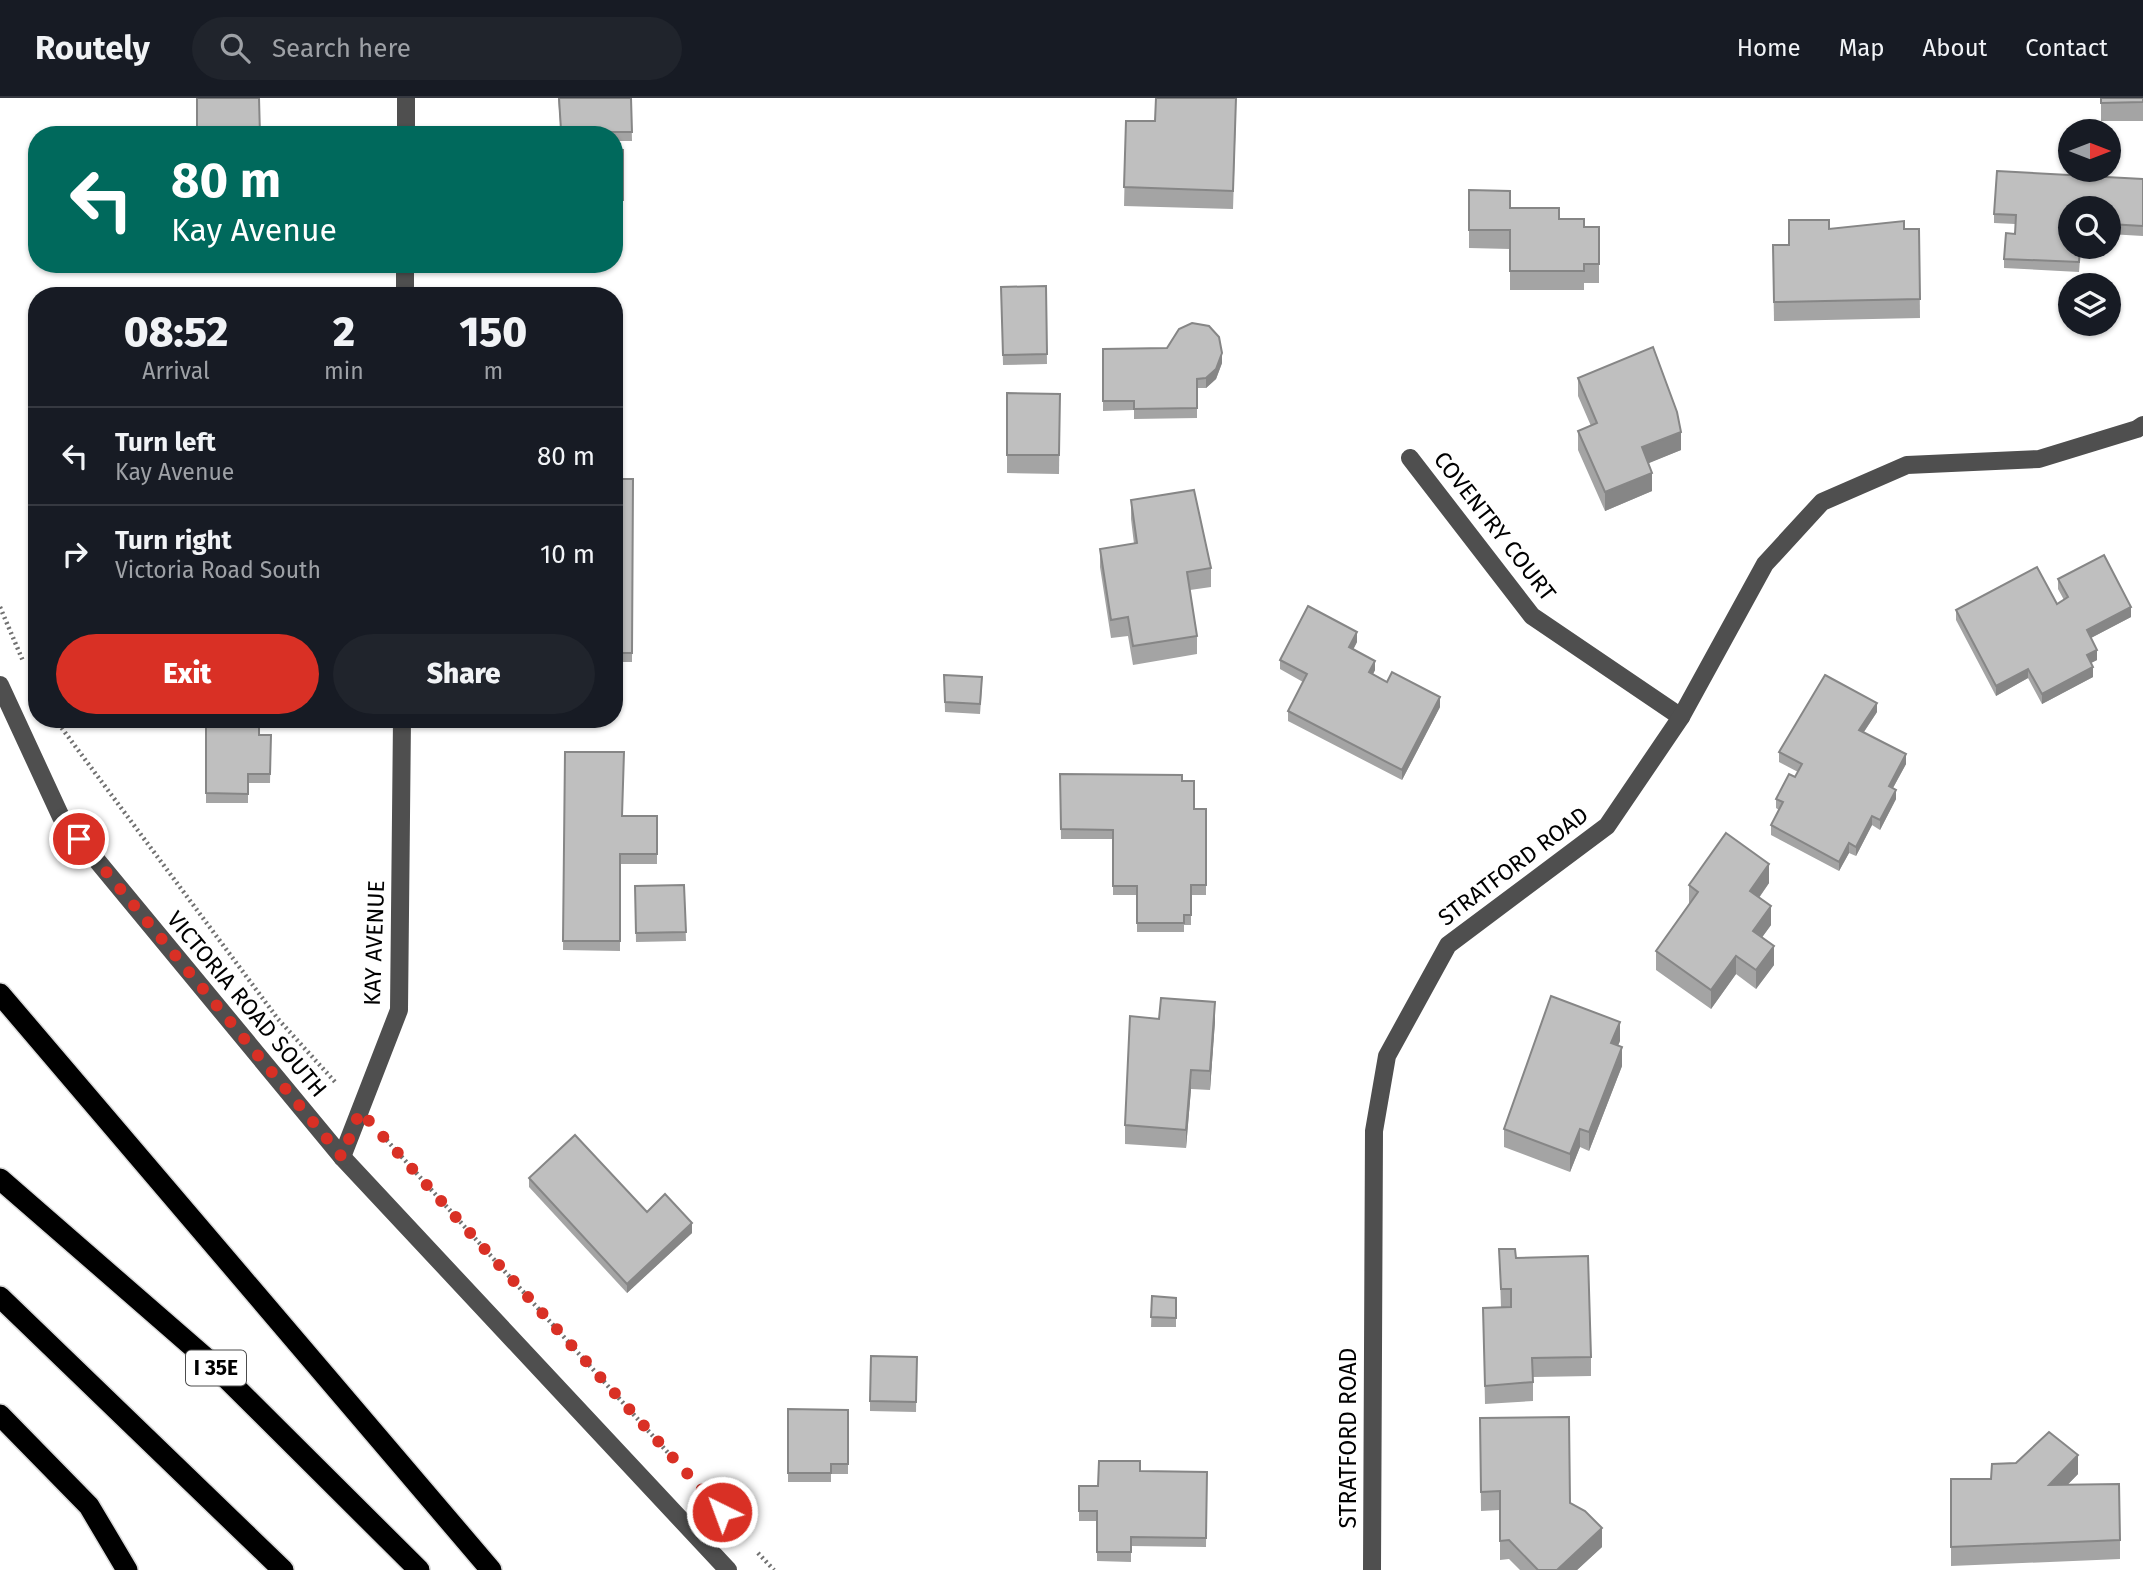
<!DOCTYPE html>
<html lang="en">
<head>
<meta charset="utf-8">
<style>
	body { margin:0; font-family:"Fira Sans",sans-serif; background:#20242c; color:#f1f3f6; height:100vh; display:flex; flex-direction:column; font-size:26px; white-space:nowrap }
	* { box-sizing:border-box; margin:0 }
	p { font-size:23px; color:#9ea1a6 }
	.icon { flex:none; width:38px; height:38px; fill:none; stroke:currentColor; stroke-width:2; stroke-linecap:round; stroke-linejoin:round }
	.map { position:relative; flex:1; overflow:hidden }
	.sheet { position:absolute; left:28px; top:189px; width:595px; height:441px; display:flex; flex-direction:column; background:#171b24; border-radius:28px; box-shadow:0 2px 5px #0004 }
	.sheet>* { flex:none }
	.guide { position:absolute; left:28px; top:28px; width:595px; height:147px; border-radius:28px; box-shadow:0 2px 5px #0004; background:#00695c; color:#fff; overflow:hidden }
	.needle { width:46px; rotate:90deg }
	.buttons { position:absolute; left:2058px; top:21px; display:grid; gap:14px }
	.buttons a { display:grid; place-items:center; width:63px; height:63px; border-radius:50%; background:#171b24; box-shadow:0 2px 5px #0004; font-size:35px }
	.pin { position:absolute; display:grid; place-items:center; width:60px; height:60px; color:#fff; margin:-30px; border:4px solid #fff; border-radius:50%; box-shadow:0 2px 7px #0007 }
	.me { position:absolute; width:77px; margin:-38px; rotate:318deg; stroke-linejoin:round; filter:drop-shadow(0 0 5px #0008) }
	.turn { display:flex; align-items:center; gap:24px; height:147px; padding:0 28px; font-size:32px }
	.turn .icon { width:91px; height:91px; stroke-width:2.5 }
	.turn b { display:block; font-size:49px; line-height:60px }
	.eta { display:flex; justify-content:space-evenly; align-items:center; height:119px; text-align:center }
	.eta b { font-size:42px; font-weight:800; line-height:49px }
	.cta { display:flex; gap:14px; margin-top:auto; padding:14px 28px }
	.cta a { flex:1; height:80px; border-radius:42px; background:#d93025; color:#fff; font-size:28px; font-weight:800; line-height:80px; text-align:center }
	.cta a+a { background:#20242c; color:#f1f3f6 }
	ul { padding:0; list-style:none }
	li { display:flex; align-items:center; gap:21px; height:98px; padding:0 28px; border-top:2px solid #363941 }
	li div { flex:1 }
	li b { display:block; font-size:26px }
	li em { font-style:normal }
	header { display:flex; align-items:center; gap:42px; box-sizing:border-box; height:98px; padding:0 35px; background:#171b24; border-bottom:2px solid #363941 }
	header strong { font-size:33px }
	nav { display:flex; gap:38px; margin-inline-start:auto; font-size:24px }
	.search { width:490px; height:63px; background:#20242c; display:flex; align-items:center; gap:18px; box-sizing:border-box; padding:0 24px; border-radius:38px; color:#9ea1a6; font-size:26px }
	.map>svg:first-child { display:block }
	.lines { fill:none; stroke-linecap:round; stroke-linejoin:round }
	.highway-casing { stroke:#dbdbdb; stroke-width:24 }
	.path { stroke:#717171; stroke-width:4.5; stroke-dasharray:2 3.5; stroke-linecap:butt }
	.minor { stroke:#4f4f4f; stroke-width:18 }
	.highway { stroke:#000; stroke-width:21 }
	.wall { fill:#a4a4a4 }
	.shaded-wall { fill:#868686 }
	.building { fill:#bfbfbf; stroke:#868686; stroke-width:2 }
	.route { stroke:#d93025; stroke-width:12; stroke-dasharray:0 21.6 }
	.labels { text-anchor:middle; dominant-baseline:central; stroke-width:7; stroke-linejoin:round; paint-order:stroke }
	.shield { fill:#fff; stroke:#4c4c4c; stroke-width:2 }
	.shield-label { font-size:21px; font-weight:bold; fill:#000 }
	.street-label { font-size:23px; fill:#000; stroke:#fff }
</style>
</head>
<body>
<header>
<strong>Routely</strong>
<div class="search"><svg class="icon" aria-label="search" viewBox="0 0 24 24"><circle cx="10" cy="10" r="6"/><path d="M15 15l6 6"/></svg>Search here</div>
<nav><a>Home</a><a>Map</a><a>About</a><a>Contact</a></nav>
</header>
<div class="map">
<svg width="2143" height="1472" viewBox="0 0 2143 1472">
	<rect width="100%" height="100%" fill="#fff"/>
	<g class="lines">
		<g class="highway-casing">
			<g id="highway">
				<path d="M0 896 491 1472"/>
				<path d="M0 1081 208 1262 419 1472"/>
				<path d="M0 1199 283 1472"/>
				<path d="M0 1317 89 1408 127 1472"/>
			</g>
		</g>
		<g class="path">
			<path d="M0 509 23 563"/>
			<path d="M55 621 278 921 336 985"/>
			<path d="M383 1038 670 1357"/>
			<path d="M758 1455 774 1472"/>
		</g>
		<g class="minor">
			<path d="M406 37V0"/>
			<path d="M405 198V166"/>
			<path d="M1410 360 1532 518 1681 619"/>
			<path d="M0 587 61 719 342 1059 728 1472"/>
			<path d="M342 1059 399 912 402 621"/>
			<path d="M1372 1472 1374 1033 1387 958 1448 847 1607 728 1681 619 1765 466 1822 404 1907 367 2039 361 2137 331 2143 327"/>
		</g>
		<use href="#highway" class="highway"/>
	</g>
	<g class="wall">
		<path d="M558 0H631L632 43H614V37H561Z"/>
		<rect x="2101" y="0" width="42" height="23"/>
		<path d="M1236 16 1233 111 1124 108 1126 23H1155Z"/>
		<path d="M614 52H623V111L614 112Z"/>
		<path d="M2143 81V138L2109 136V110H2070V149H2081L2079 174 2004 170V161L2015 136V126L1994 125V116Z"/>
		<path d="M1469 92 1510 110 1584 129H1599V185H1584V192H1510V151L1469 150Z"/>
		<path d="M1829 131H1919L1920 220 1774 223 1773 165 1789 147Z"/>
		<path d="M1046 188 1047 266 1003 267 1001 189Z"/>
		<path d="M1103 251 1222 265 1216 281 1206 290H1197V320L1134 321V312L1103 313Z"/>
		<path d="M1578 280 1681 352 1648 365 1652 393 1605 413 1578 352V333L1591 328 1578 298Z"/>
		<path d="M1007 295 1060 296 1059 376 1007 375Z"/>
		<path d="M614 381H633L632 564H614Z"/>
		<path d="M1131 402 1211 470V489L1190 492 1197 538V556L1133 567 1128 538 1111 540 1100 469V451L1134 446 1131 421Z"/>
		<path d="M2058 481 2131 519 2091 540 2097 562 2091 565 2093 579 2042 606 2028 580 1996 598 1956 522V512L2057 506 2064 502 2058 491Z"/>
		<path d="M1357 544 1353 552 1375 572 1373 576 1387 584 1440 609 1402 682 1288 623V613L1303 584 1280 571V562Z"/>
		<path d="M944 577 982 589 980 616 945 614Z"/>
		<path d="M1877 614 1864 634 1906 666 1893 690 1896 701 1880 732 1872 727 1856 758 1849 755 1839 773 1771 737V727L1779 712 1776 710V701L1795 679 1798 674 1779 664V654Z"/>
		<path d="M206 621 259 637H271L270 685H248V705H206Z"/>
		<path d="M565 654 622 718H657V766H620V853L563 852Z"/>
		<path d="M1060 676 1182 683 1194 711H1206V797H1191V827H1184V834H1137V797H1113V741H1061Z"/>
		<path d="M1769 785 1759 800 1771 827 1762 839 1774 867 1756 891 1736 876 1711 911 1656 872V853L1689 806V787Z"/>
		<path d="M684 787 686 843 636 844 635 788Z"/>
		<path d="M1159 921 1215 923 1210 992 1191 991 1186 1050 1125 1046V1027Z"/>
		<path d="M1620 943 1618 947 1622 968 1589 1053 1580 1049 1570 1074 1504 1049V1031Z"/>
		<path d="M529 1080 692 1135 627 1195 529 1089Z"/>
		<path d="M1499 1151 1516 1160 1591 1259V1278L1533 1279V1303L1485 1306 1483 1210 1501 1209Z"/>
		<path d="M1152 1198 1176 1200V1229H1151Z"/>
		<path d="M917 1259 916 1314 870 1313V1303Z"/>
		<path d="M788 1311 848 1312V1376H831V1384H788Z"/>
		<path d="M1480 1320 1570 1405 1602 1449 1577 1472H1520L1509 1461 1500 1462V1412L1481 1413Z"/>
		<path d="M1207 1374 1206 1449 1131 1448V1464L1097 1463V1423H1079V1388H1098Z"/>
		<path d="M2078 1376 2067 1387 2120 1442V1461L1951 1468V1381H1991Z"/>
	</g>
	<g class="shaded-wall">
		<path d="M1222 255V265L1216 281 1206 290V280Z"/>
		<path d="M1681 334V352L1642 368V349Z"/>
		<path d="M1652 375V393L1605 413V394Z"/>
		<path d="M2131 509V519L2087 542V532Z"/>
		<path d="M1357 534V544L1349 559V549Z"/>
		<path d="M2097 552V562L2087 567V557Z"/>
		<path d="M1375 563V572L1369 584V574Z"/>
		<path d="M2093 569V579L2042 606V596Z"/>
		<path d="M2028 571V580L1996 598V588Z"/>
		<path d="M1440 599V609L1402 682V672Z"/>
		<path d="M1877 605V614L1859 641V632Z"/>
		<path d="M1906 656V666L1889 697V688Z"/>
		<path d="M1896 692V701L1880 732V722Z"/>
		<path d="M1872 718V727L1856 758V749Z"/>
		<path d="M1849 745V755L1839 773V764Z"/>
		<path d="M1769 766V785L1750 812V793Z"/>
		<path d="M1771 808V827L1753 852V833Z"/>
		<path d="M1774 848V867L1756 891V872Z"/>
		<path d="M1736 858V876L1711 911V892Z"/>
		<path d="M1215 904V923L1210 992V973Z"/>
		<path d="M1620 924V943L1611 964V945Z"/>
		<path d="M1622 949V968L1589 1053V1034Z"/>
		<path d="M1191 972V991L1186 1050V1032Z"/>
		<path d="M1580 1031V1049L1570 1074V1056Z"/>
		<path d="M692 1125V1135L627 1195V1186Z"/>
		<path d="M2078 1357V1376L2049 1406V1387Z"/>
		<path d="M1602 1430V1449L1577 1472H1557Z"/>
	</g>
	<g class="building">
		<path d="M197 0H259L260 37H171V32L197 31Z"/>
		<path d="M559 0H631L632 34H607V37H574V32H561Z"/>
		<path d="M1156 0H1236L1233 93 1124 89 1126 23H1155Z"/>
		<path d="M2101 0H2143V4L2101 5Z"/>
		<rect x="614" y="52" width="9" height="50"/>
		<path d="M1997 73 2143 81V128L2109 126V110H2070V149H2080L2079 164 2004 161 2006 135 2015 136 2016 117 1994 116Z"/>
		<path d="M1469 92 1510 93V110H1559V121H1584V129H1599V166H1584V173H1510V132H1469Z"/>
		<path d="M1789 122H1829V131L1904 123V131H1919L1920 201 1774 204 1773 147H1789Z"/>
		<path d="M1046 188 1047 256 1003 257 1001 189Z"/>
		<path d="M1192 225 1209 228 1219 239 1222 255 1216 271 1206 280 1197 281V310L1134 311V303H1103V251L1167 250 1179 231Z"/>
		<path d="M1653 249 1677 314 1681 334 1642 349 1652 375 1605 394 1578 333 1597 325 1578 280Z"/>
		<path d="M1007 295 1060 296 1059 357H1007Z"/>
		<path d="M614 381H633L632 555H614Z"/>
		<path d="M1194 392 1211 470 1187 474 1197 538 1133 548 1128 519 1111 522 1100 451 1137 445 1131 402Z"/>
		<path d="M2104 457 2131 509 2087 532 2097 552 2087 557 2093 569 2042 596 2028 571 1996 588 1956 512 2037 469 2057 506 2068 499 2058 481Z"/>
		<path d="M1308 508 1357 534 1349 549 1375 563 1369 574 1387 584 1392 574 1440 599 1402 672 1288 613 1307 576 1280 562Z"/>
		<path d="M944 577 982 579 980 606 945 604Z"/>
		<path d="M1825 577 1877 605 1859 632 1906 656 1889 688 1896 692 1880 722 1872 718 1856 749 1849 745 1839 764 1771 727 1783 704 1776 701 1789 676 1795 679 1802 666 1779 654Z"/>
		<path d="M206 621H259V637H271L270 676H248V696L206 695Z"/>
		<path d="M565 654H624L622 718H657V756H620V843H563Z"/>
		<path d="M1060 676 1182 677V683H1194V711H1206V787H1191V817H1184V825H1137V788H1113V732L1061 731Z"/>
		<path d="M1726 735 1769 766 1750 793 1771 808 1753 833 1774 848 1756 872 1736 858 1711 892 1656 853 1698 794 1689 787Z"/>
		<path d="M684 787 686 834 636 835 635 788Z"/>
		<path d="M1551 898 1620 924 1611 945 1622 949 1589 1034 1580 1031 1570 1056 1504 1031Z"/>
		<path d="M1161 900 1215 904 1210 973 1191 972 1186 1032 1125 1027 1130 918 1159 921Z"/>
		<path d="M575 1037 647 1114 665 1096 692 1125 627 1186 529 1080Z"/>
		<path d="M1499 1151H1515L1516 1160 1588 1158 1591 1259 1532 1260 1533 1284 1485 1288 1483 1210 1511 1209V1191H1501Z"/>
		<path d="M1152 1198 1176 1200V1220L1151 1219Z"/>
		<path d="M871 1258 917 1259 916 1304 870 1303Z"/>
		<path d="M788 1311 848 1312V1366H831V1375H788Z"/>
		<path d="M1569 1319 1570 1405 1585 1413 1602 1430 1557 1472H1538L1509 1442 1500 1443V1393L1481 1394 1480 1320Z"/>
		<path d="M2049 1334 2078 1357 2049 1387 2119 1386 2120 1442 1951 1449V1381H1991L1992 1366 2016 1365Z"/>
		<path d="M1099 1363H1140V1373L1207 1374 1206 1440 1131 1439V1454H1097V1413H1079V1388H1098Z"/>
	</g>
	<g class="lines">
		<path class="route" d="M79 741 342 1059 360 1013 722 1414"/>
	</g>
	<g class="labels">
		<rect class="shield" x="186" y="1252.5" width="60" height="35" rx="5"/>
		<g class="shield-label">
			<text x="216" y="1270">I 35E</text>
		</g>
		<g class="street-label">
			<text transform="translate(1495 428) rotate(52)">COVENTRY COURT</text>
			<text transform="translate(1513 768) rotate(-37)">STRATFORD ROAD</text>
			<text transform="translate(374 845) rotate(-88)">KAY AVENUE</text>
			<text transform="translate(247 906) rotate(50)">VICTORIA ROAD SOUTH</text>
			<text transform="translate(1348 1340) rotate(-90)">STRATFORD ROAD</text>
		</g>
	</g>
</svg>
<div class="buttons">
<a><svg class="needle" viewBox="-14 -14 28 28"><path d="M0-13l5 13h-10z" fill="#e53935"/><path d="M0 13l5-13h-10z" fill="#9ea1a6"/></svg></a>
<a><svg class="icon" aria-label="search" viewBox="0 0 24 24"><circle cx="10" cy="10" r="6"/><path d="M15 15l6 6"/></svg></a>
<a><svg class="icon" aria-label="layers" viewBox="0 0 24 24"><path d="M12 4l9 5-9 5-9-5zM3 14l9 5 9-5"/></svg></a>
</div>
<div class="pin" style="left:79px;top:741px;background:#d93025"><svg class="icon" aria-label="arrive" viewBox="0 0 24 24"><path d="M6 21V4h12l-3 4 3 4H6"/></svg></div>
<svg class="me" style="left:722px;top:1414px" viewBox="-20 -20 40 40"><circle r="17" fill="#d93025" stroke="#fff" stroke-width="3"/><path d="M0-11L8 9 0 5-8 9z" fill="#fff"/></svg>
<div class="guide">
<div class="turn"><svg class="icon" aria-label="left" viewBox="0 0 24 24"><path d="M17 20v-9H6M10 6l-5 5 5 5"/></svg><div><b>80 m</b>Kay Avenue</div></div>
</div>
<section class="sheet">
<div class="eta">
<div><b>08:52</b><p>Arrival</p></div>
<div><b>2</b><p>min</p></div>
<div><b>150</b><p>m</p></div>
</div>
<ul>
<li><svg class="icon" aria-label="left" viewBox="0 0 24 24"><path d="M17 20v-9H6M10 6l-5 5 5 5"/></svg><div><b>Turn left</b><p>Kay Avenue</p></div><em>80 m</em></li>
<li><svg class="icon" aria-label="right" viewBox="0 0 24 24"><path d="M7 20v-9h11M14 6l5 5-5 5"/></svg><div><b>Turn right</b><p>Victoria Road South</p></div><em>10 m</em></li>
</ul>
<div class="cta"><a>Exit</a><a>Share</a></div>
</section>
</div>
</body>
</html>
